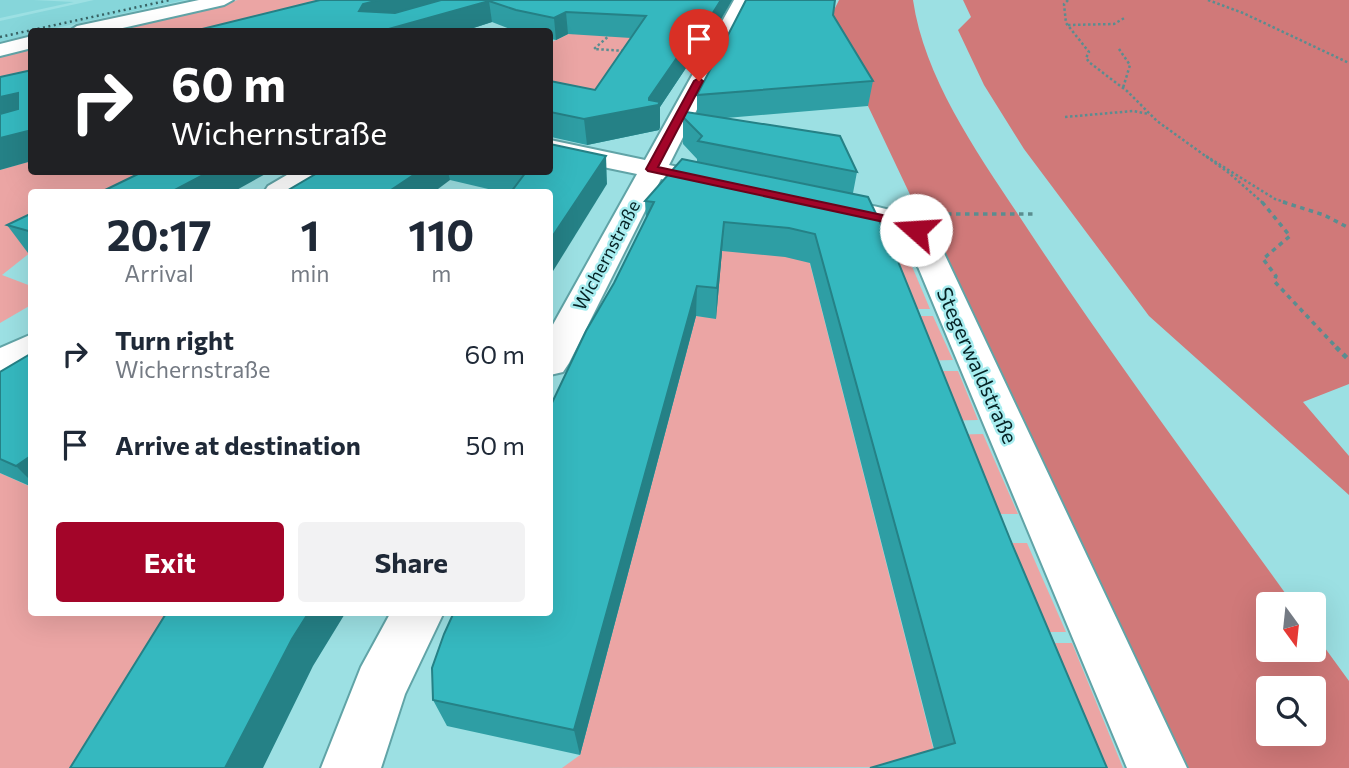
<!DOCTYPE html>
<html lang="en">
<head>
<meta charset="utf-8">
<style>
	body { margin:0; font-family:Commissioner,sans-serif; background:#f2f2f3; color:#1f2937; height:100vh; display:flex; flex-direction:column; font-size:26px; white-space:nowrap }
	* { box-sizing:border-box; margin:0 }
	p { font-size:23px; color:#747a83 }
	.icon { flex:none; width:38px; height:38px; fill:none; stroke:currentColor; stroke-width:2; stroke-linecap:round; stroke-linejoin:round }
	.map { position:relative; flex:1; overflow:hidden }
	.side { position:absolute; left:28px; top:189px; width:525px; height:427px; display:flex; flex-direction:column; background:#fff; border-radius:7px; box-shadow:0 7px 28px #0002 }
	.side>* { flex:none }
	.hud { position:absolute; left:28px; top:28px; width:525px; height:147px; border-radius:7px; box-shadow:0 7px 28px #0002; background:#202124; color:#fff; overflow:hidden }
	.needle { width:46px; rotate:165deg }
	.buttons { position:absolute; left:1256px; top:592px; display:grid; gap:14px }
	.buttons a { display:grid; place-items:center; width:70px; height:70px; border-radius:7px; background:#fff; box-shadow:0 7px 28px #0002; font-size:35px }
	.pin { position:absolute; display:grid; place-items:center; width:60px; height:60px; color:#fff; margin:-72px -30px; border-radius:50% 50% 50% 0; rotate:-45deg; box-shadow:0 0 7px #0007 }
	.pin .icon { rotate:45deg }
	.me { position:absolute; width:77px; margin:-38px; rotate:289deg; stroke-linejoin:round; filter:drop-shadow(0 0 5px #0008) }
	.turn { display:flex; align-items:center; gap:24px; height:147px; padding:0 28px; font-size:32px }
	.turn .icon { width:91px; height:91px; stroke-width:2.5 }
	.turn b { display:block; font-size:49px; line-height:60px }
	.eta { display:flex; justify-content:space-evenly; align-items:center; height:119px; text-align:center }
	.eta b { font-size:42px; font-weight:700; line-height:49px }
	.cta { display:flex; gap:14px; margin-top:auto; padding:14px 28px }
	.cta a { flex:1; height:80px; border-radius:7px; background:#a30529; color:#fff; font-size:28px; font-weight:700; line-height:80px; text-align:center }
	.cta a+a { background:#f2f2f3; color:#1f2937 }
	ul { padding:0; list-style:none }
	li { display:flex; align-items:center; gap:21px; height:91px; padding:0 28px }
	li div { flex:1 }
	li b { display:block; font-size:26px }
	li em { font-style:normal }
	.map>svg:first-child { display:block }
	.built { fill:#86d6da }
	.green { fill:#eba5a4 }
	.forest { fill:#d07979; fill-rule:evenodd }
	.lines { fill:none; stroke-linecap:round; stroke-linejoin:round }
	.minor-casing { stroke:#61a4a7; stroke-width:4 }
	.path-far2 { stroke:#5a8d90; stroke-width:2.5; stroke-dasharray:2.5 2.5; stroke-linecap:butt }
	.path-far1 { stroke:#5a8d90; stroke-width:3.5; stroke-dasharray:4.5 4.5; stroke-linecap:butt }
	.path { stroke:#5a8d90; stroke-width:4.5; stroke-dasharray:5 5; stroke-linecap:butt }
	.minor { fill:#fff; fill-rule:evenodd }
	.rail { stroke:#386264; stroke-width:2.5; stroke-dasharray:2 3.5; stroke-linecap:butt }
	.wall { fill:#2e9ea4 }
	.shaded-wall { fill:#258186 }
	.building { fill:#35b8bf; stroke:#258186; stroke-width:2 }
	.route { fill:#a30529; stroke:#6a031b; stroke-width:2 }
	.labels { text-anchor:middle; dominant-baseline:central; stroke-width:5; stroke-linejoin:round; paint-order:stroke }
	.far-street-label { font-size:18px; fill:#062325; stroke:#a8edf0 }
	.street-label { font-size:21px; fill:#062325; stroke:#a8edf0 }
</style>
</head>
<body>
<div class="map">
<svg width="1349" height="768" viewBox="0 0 1349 768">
	<rect width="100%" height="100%" fill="#9ce0e3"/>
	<g class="built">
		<path d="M0 0H33L74 2 0 18Z"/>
		<path d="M94 0H185L42 31 32 32 31 34 0 42V21Z"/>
	</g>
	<g class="green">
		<path d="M238 0H409L288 31 90 32Z"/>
		<path d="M574 0H623L671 72 550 101V43L570 33Z"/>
		<path d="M31 46V98L0 106V54Z"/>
		<path d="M31 161 32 172H182L169 192H32L31 252 2 275 31 286V305L0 323V170Z"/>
		<path d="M695 238 809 260 938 767 562 768 580 755 696 316 716 318Z"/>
		<path d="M892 253 911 264 930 309H897Z"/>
		<path d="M900 316H933L953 360 917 361Z"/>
		<path d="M920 371H958L978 420 938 421Z"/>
		<path d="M983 434 1018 514H973L943 435Z"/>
		<path d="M0 473 31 487 32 612 213 613 119 768H0Z"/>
		<path d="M1008 543H1027L1066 632H1018Z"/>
		<path d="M1022 643H1072L1123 768H1071Z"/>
	</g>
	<g class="forest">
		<path d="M839 0H913C925 83 984 162 1029 231 1113 358 1204 480 1293 604H1269V649H1314V633L1349 681V768H1182L868 106 846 66 832 14ZM1269 688H1314V733H1269Z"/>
		<path d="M963 0H1349V384L1303 402 1349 456V495L1149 316 1024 149 984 85 958 30 971 17Z"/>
	</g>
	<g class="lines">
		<g class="minor-casing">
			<g id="minor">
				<path d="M199 0H233L224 5 105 32H68L77 26Z"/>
				<path d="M734 0H752L669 165 732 178 736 184 732 190 722 192 661 179 569 363 563 372 550 375V330L637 174 550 156V140L645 160Z"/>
				<path d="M32 36V48L0 56V44Z"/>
				<path d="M292 172H323C309 193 287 192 264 192L268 186Z"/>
				<path d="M826 197C852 203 919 210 934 232L1187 768H1127L906 238 878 226 816 212 812 206 816 200Z"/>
				<path d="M32 334V363L13 374 0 378V348Z"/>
				<path d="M391 612H444L405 694 381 768H321L361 667Z"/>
			</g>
		</g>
		<g class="path-far2">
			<path d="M1068 0 1064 4 1066 23 1089 52 1086 58 1090 63 1127 91 1157 121 1229 173 1263 203"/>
			<path d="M1208 0 1243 13 1349 63"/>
			<path d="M1068 25 1114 24 1126 17"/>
			<path d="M611 34 594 49 626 51"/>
			<path d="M1119 49 1130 65 1123 88"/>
			<path d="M1065 117 1133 111 1149 114"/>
			<path d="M1206 156 1275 199 1288 203"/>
		</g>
		<g class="path-far1">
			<path d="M1262 202 1290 236 1263 259 1276 276 1274 281 1337 348"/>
			<path d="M1283 202 1324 215 1349 228"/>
			<path d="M947 214H1036"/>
		</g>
		<path class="path" d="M1336 347 1349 360"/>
		<use href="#minor" class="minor"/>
		<path class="rail" d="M0 37 170 0"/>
	</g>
	<g class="wall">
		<path d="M320 0H732L697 61 692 59 660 107V127L659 130 587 145 551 137 550 138V81L595 90 631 38 568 34 556 40 550 39V32H518L492 22 461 32H190Z"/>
		<path d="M833 15 873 81 868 106 726 118 857 172 853 193 1012 544 1107 768 934 749 810 263 785 257 722 251 716 319 696 316 580 755 447 726 433 700 614 283 646 219 645 201 697 162V159L683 144V117L697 113V95Z"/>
		<path d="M319 172H550L607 184 550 192H501L450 180Z"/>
		<path d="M32 213V254L28 253 7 225Z"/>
		<path d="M32 353V487L0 473V372Z"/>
	</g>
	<g class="shaded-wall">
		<path d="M379 0H460L369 25 359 11 363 4Z"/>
		<path d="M721 0H732L697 61V38Z"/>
		<path d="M489 1 492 22 461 32H378Z"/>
		<path d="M566 12 568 34 556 40 554 18Z"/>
		<path d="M692 36V59L660 107V127L659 130 587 145 584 119 649 98Z"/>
		<path d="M18 93 32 115 0 126V97Z"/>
		<path d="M32 130V161L0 170V138Z"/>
		<path d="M606 156 607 184 550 276V240Z"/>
		<path d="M209 172H269L233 192H171Z"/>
		<path d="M418 172H448L450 180 434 192H388Z"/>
		<path d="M724 222 722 251 716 319 717 288Z"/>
		<path d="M697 286 696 316 580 755 574 730Z"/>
		<path d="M32 455V482L16 466Z"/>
		<path d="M309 612H346L313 666 263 768H225L292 639Z"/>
	</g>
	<g class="building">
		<path d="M320 0H379L363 4 359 11 395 13 441 0H721L697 38 692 36 649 98V100L660 102 658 105 584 119 550 112V81L595 90 646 16 566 12 554 18 516 10 489 1 378 32H190Z"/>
		<path d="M746 0H835L833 15 873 81 697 95Z"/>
		<path d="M32 70V130L0 138V114L18 109V93L0 97V77Z"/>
		<path d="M686 112 840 136 857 172 698 141 702 136 683 117Z"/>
		<path d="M550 144 606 156 550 240V192H511L526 172H523H550Z"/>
		<path d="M682 159 868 197 895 254 1012 544 1107 768H870L955 743 815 234 789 228 724 222 717 288 697 286 574 730 433 700 432 668 444 634 454 612H550V407L586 331 614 283 654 202 645 201Z"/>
		<path d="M142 172H209L171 192H101Z"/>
		<path d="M319 172H418L388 192H285Z"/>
		<path d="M32 213V232L7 225Z"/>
		<path d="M32 353V455L16 466 0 459V372Z"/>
		<path d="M167 612H309L292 639 225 768H70Z"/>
	</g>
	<path class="route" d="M699 78 703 81 658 167 887 216 922 230 916 234 884 222 648 171 646 169 694 81Z"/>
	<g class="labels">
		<g class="far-street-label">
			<text transform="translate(606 255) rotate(-62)">Wichernstraße</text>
		</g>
		<g class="street-label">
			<text transform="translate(978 365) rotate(66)">Stegerwaldstraße</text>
		</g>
	</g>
</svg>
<div class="buttons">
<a><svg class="needle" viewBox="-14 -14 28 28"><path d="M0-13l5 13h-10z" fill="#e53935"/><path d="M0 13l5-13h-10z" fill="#747a83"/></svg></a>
<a><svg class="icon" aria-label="search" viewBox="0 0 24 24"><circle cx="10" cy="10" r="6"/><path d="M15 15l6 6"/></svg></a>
</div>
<div class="pin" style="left:699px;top:81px;background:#d93025"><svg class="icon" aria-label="arrive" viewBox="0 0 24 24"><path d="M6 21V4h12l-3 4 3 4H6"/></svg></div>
<svg class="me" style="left:916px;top:230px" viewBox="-20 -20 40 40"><circle r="19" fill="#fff"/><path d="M0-13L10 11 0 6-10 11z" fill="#a30529"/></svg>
<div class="hud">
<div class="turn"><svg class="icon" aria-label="right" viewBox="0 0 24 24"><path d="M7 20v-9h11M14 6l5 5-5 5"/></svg><div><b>60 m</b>Wichernstraße</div></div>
</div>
<section class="side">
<div class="eta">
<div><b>20:17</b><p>Arrival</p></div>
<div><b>1</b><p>min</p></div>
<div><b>110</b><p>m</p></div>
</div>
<ul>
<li><svg class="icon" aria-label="right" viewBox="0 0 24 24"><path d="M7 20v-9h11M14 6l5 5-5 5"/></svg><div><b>Turn right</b><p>Wichernstraße</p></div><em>60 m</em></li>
<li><svg class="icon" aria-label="arrive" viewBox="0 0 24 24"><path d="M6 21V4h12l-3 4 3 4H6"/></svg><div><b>Arrive at destination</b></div><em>50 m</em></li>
</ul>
<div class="cta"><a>Exit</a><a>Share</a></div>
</section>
</div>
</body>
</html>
